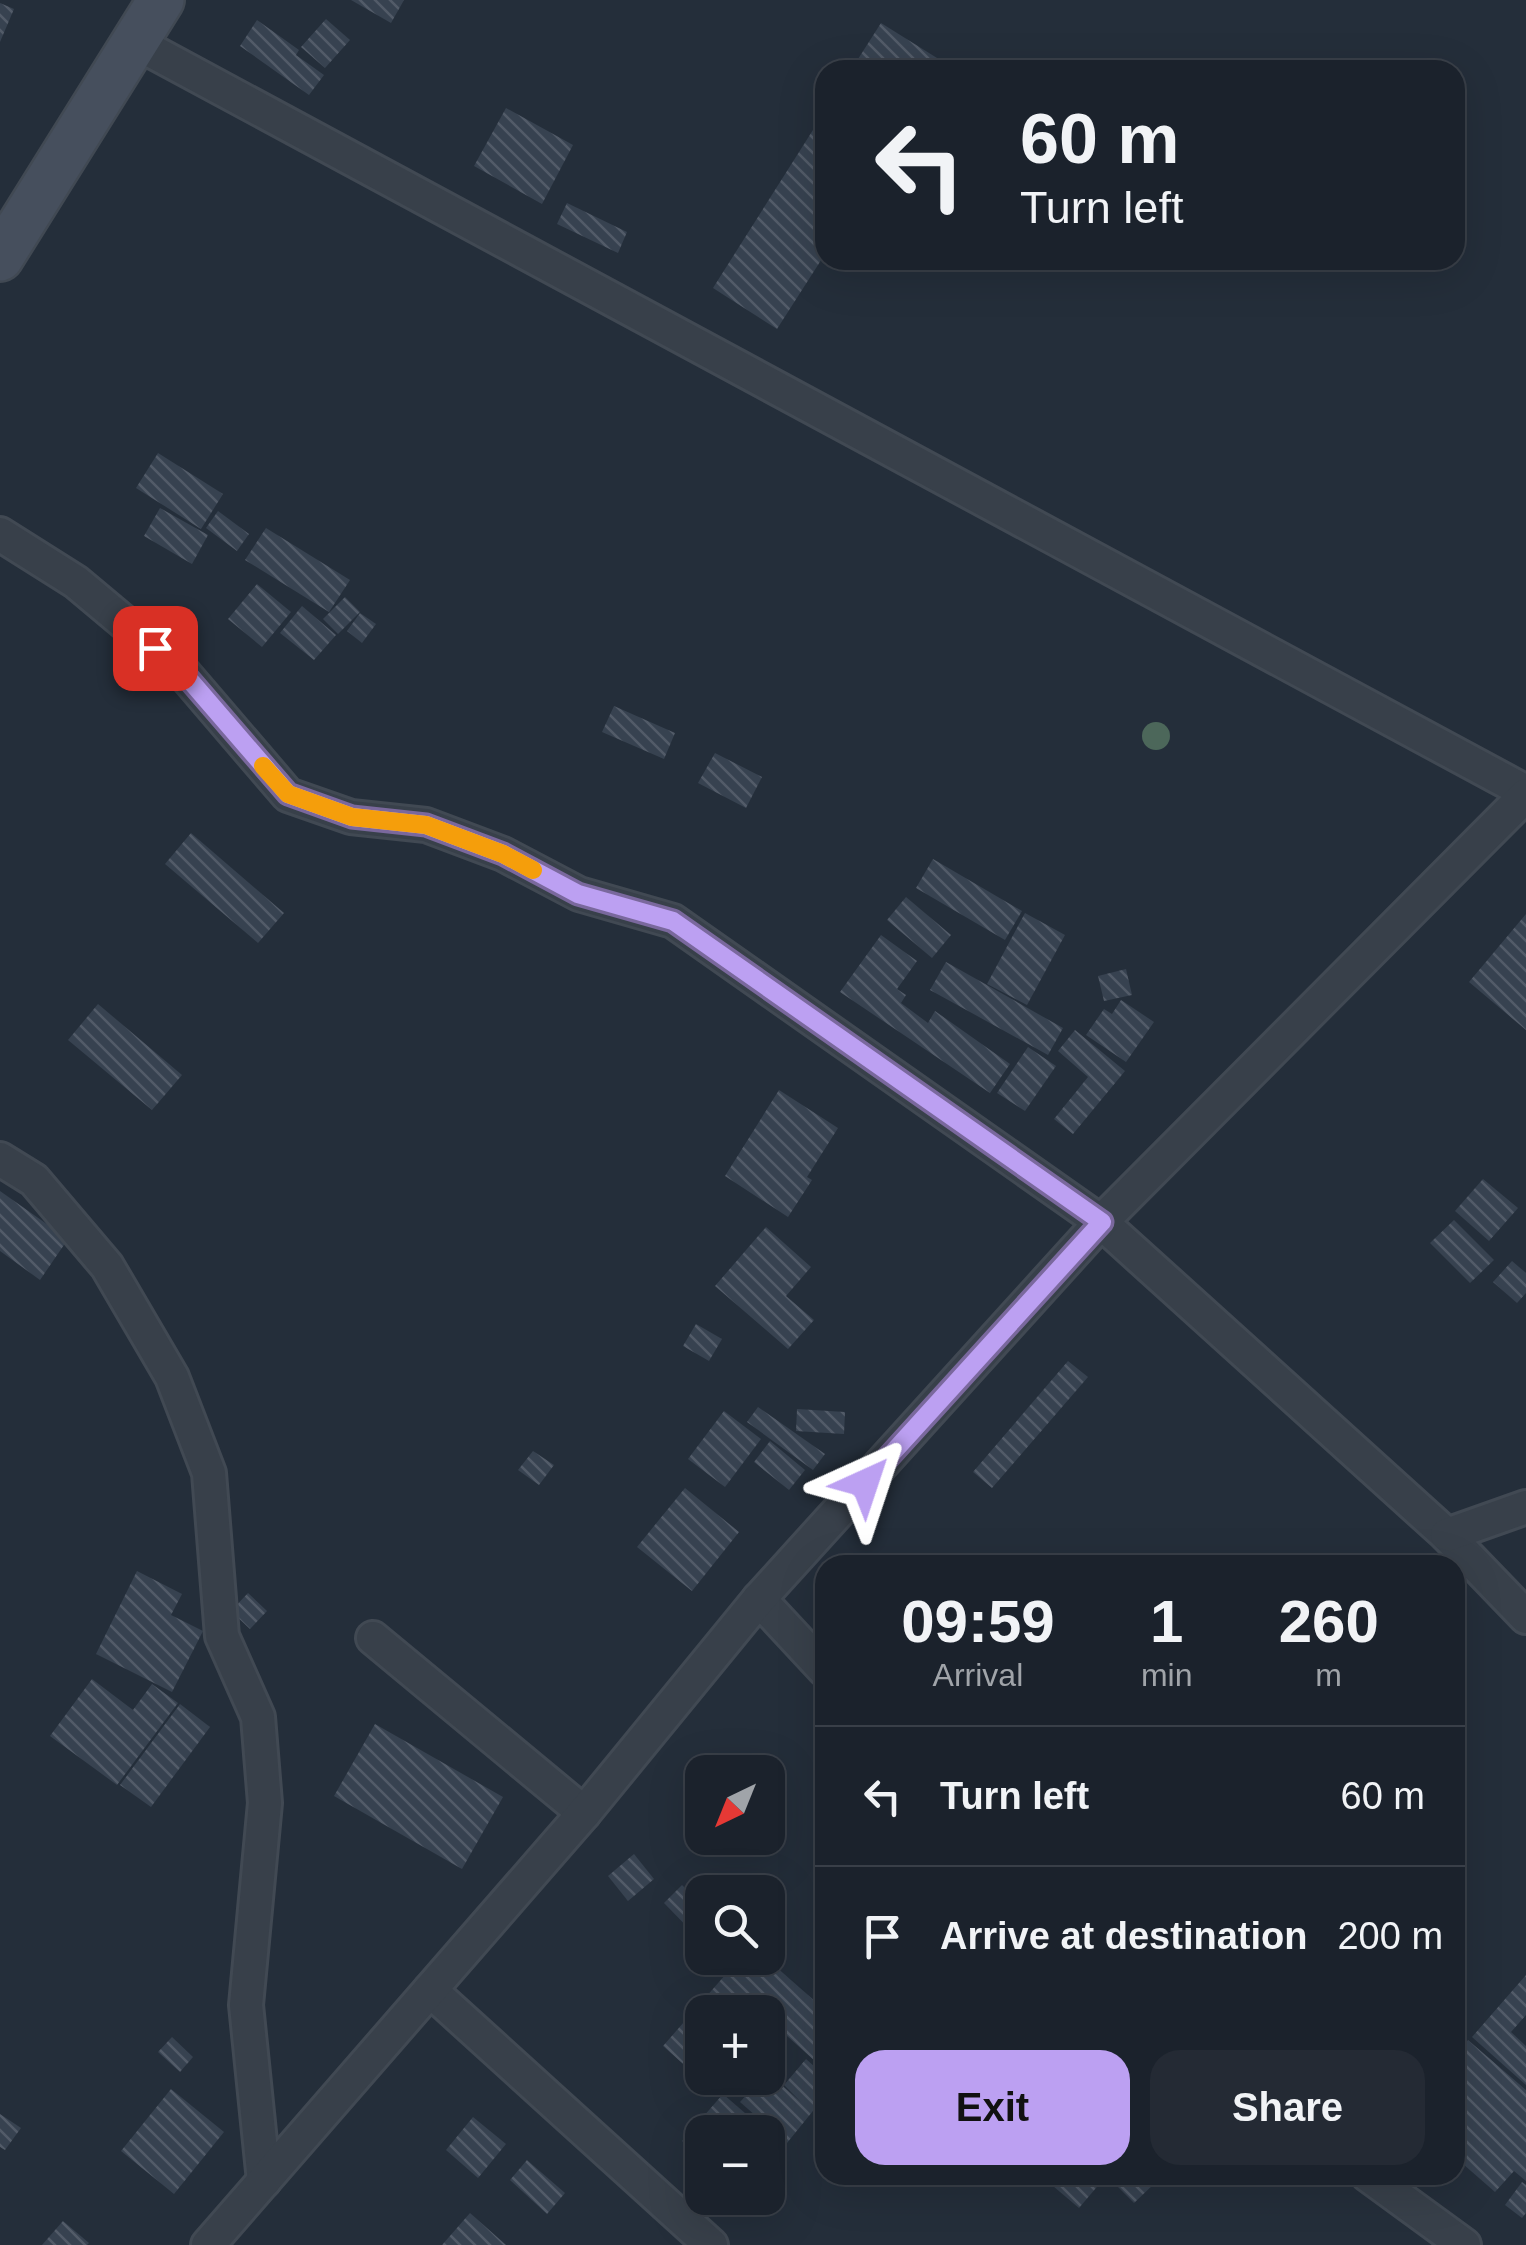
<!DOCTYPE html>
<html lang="en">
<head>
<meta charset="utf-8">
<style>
	body { margin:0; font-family:Helvetica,sans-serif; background:#242a34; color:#f1f3f6; height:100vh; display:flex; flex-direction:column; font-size:38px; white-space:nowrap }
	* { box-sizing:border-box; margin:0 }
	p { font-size:32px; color:#a0a4a9 }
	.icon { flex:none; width:55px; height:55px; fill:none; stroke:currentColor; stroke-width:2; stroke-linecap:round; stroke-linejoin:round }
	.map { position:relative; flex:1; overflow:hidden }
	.details { position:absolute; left:815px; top:1555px; width:650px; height:630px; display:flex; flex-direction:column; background:#1b222c; border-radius:30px; box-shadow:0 10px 40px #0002,0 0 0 2px #393f48 }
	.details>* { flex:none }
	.hud { position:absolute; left:815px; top:60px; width:650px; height:210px; border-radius:30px; box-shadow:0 10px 40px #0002,0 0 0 2px #393f48; background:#1b222c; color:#f1f3f6; overflow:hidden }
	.needle { width:65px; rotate:223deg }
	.buttons { position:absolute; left:685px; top:1755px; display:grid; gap:20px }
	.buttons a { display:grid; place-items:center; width:100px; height:100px; border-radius:20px; background:#1b222c; box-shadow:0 10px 40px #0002,0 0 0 2px #393f48; font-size:50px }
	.pin { position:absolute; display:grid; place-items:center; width:85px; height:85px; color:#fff; margin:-42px; border-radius:20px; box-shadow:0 5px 15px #0006 }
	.me { position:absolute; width:110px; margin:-55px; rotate:42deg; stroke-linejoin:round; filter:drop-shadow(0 0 8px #0008) }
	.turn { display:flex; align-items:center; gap:35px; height:210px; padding:0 40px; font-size:45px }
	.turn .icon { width:130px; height:130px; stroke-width:2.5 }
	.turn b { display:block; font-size:70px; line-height:85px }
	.eta { display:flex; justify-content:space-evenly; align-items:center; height:170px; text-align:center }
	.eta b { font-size:60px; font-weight:800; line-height:70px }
	.action { display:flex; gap:20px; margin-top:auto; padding:20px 40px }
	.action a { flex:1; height:115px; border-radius:30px; background:#bca0f2; color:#111; font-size:40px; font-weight:800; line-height:115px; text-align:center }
	.action a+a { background:#242a34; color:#f1f3f6 }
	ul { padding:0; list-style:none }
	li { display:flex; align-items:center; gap:30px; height:140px; padding:0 40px; border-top:2px solid #393f48 }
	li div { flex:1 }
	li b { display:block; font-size:38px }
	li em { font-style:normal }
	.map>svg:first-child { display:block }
	.building { fill:url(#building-back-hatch) }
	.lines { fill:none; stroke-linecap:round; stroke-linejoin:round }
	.street-casing { stroke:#414953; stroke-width:38 }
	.secondary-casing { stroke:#414953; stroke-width:50 }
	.street { stroke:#38404a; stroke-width:32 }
	.secondary { stroke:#464f5d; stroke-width:45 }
	.tree { fill:#4c675a }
	.route-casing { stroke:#7a689d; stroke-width:25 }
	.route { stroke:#bca0f2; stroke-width:18 }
	.slow { stroke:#f59e0b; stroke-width:18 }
</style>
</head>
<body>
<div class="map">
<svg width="1526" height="2245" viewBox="0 0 1526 2245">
	<defs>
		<pattern id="building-back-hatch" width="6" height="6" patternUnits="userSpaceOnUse" patternTransform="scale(2.5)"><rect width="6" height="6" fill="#374250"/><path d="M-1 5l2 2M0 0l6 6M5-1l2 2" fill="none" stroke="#525b68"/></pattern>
	</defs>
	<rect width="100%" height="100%" fill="#242e3a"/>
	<g class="building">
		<path d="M351 0H404L391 23Z"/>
		<path d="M0 3 14 9 0 42Z"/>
		<path d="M326 19 350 40 325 68 301 47Z"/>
		<path d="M257 20 299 50 296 55 324 75 309 95 240 46Z"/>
		<path d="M881 23 945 63 941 70H851Z"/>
		<path d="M506 108 573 145 542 204 474 166Z"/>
		<path d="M825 111V254L777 329 713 288Z"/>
		<path d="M567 203 627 232 618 253 557 224Z"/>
		<path d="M158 453 223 494 201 529 136 488Z"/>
		<path d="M160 508 208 535 192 564 144 536Z"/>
		<path d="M218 511 249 534 237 551 206 528Z"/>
		<path d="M266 528 350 580 329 612 245 560Z"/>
		<path d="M257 584 291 612 262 647 228 619Z"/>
		<path d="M345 597 360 612 338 634 323 619Z"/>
		<path d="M302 606 336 635 314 660 280 633Z"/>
		<path d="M360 613 376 624 362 643 347 631Z"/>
		<path d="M614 706 675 733 664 759 602 732Z"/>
		<path d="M715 753 762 777 746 808 698 783Z"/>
		<path d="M191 833 284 913 258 943 165 864Z"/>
		<path d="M933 859 1022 911 1005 940 916 888Z"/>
		<path d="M906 897 951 935 932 958 887 920Z"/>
		<path d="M1025 913 1065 935 1027 1005 987 984Z"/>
		<path d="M1526 914V1030L1469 982Z"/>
		<path d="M881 935 917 961 897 989 906 995 901 1003 928 1023 935 1011 1010 1064 990 1093 840 992Z"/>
		<path d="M946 962 1063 1028 1048 1055 930 990Z"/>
		<path d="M1126 969 1132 995 1104 1001 1098 976Z"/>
		<path d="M1121 1000 1154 1022 1126 1062 1086 1035 1104 1009 1112 1014Z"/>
		<path d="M98 1004 182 1075 152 1110 68 1040Z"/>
		<path d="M1075 1030 1125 1071 1073 1134 1054 1119 1088 1077 1058 1051Z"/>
		<path d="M1028 1047 1056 1066 1025 1111 997 1093Z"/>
		<path d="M779 1090 838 1128 807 1177 812 1180 788 1217 725 1176Z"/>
		<path d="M1483 1179 1518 1208 1489 1241 1455 1211Z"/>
		<path d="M0 1191 68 1239 40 1280 0 1251Z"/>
		<path d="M1454 1220 1494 1260 1470 1283 1430 1243Z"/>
		<path d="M766 1227 811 1267 786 1296 814 1320 788 1349 715 1286Z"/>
		<path d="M1512 1261 1526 1273V1293L1517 1303 1493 1282Z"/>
		<path d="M696 1324 722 1339 709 1361 683 1346Z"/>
		<path d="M1068 1361 1088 1377 992 1488 973 1472Z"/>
		<path d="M758 1407 825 1454 813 1470 747 1422Z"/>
		<path d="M797 1409 845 1412 844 1434 796 1431Z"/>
		<path d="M724 1411 761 1439 725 1487 688 1459Z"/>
		<path d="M770 1441 805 1470 789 1490 754 1462Z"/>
		<path d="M533 1451 554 1465 539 1485 518 1470Z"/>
		<path d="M685 1488 739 1532 692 1591 637 1547Z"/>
		<path d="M137 1571 182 1594 171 1615 203 1631 172 1692 96 1654Z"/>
		<path d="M248 1593 267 1611 250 1629 231 1611Z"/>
		<path d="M92 1679 133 1710 152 1684 178 1703 117 1785 50 1736Z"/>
		<path d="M180 1704 210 1727 151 1807 120 1785Z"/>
		<path d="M375 1724 503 1797 462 1869 334 1796Z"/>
		<path d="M634 1854 654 1879 628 1901 608 1876Z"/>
		<path d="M682 1885 702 1905V1942L664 1903Z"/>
		<path d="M740 1958H766L825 2010V2070L768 2019V2012H760L755 2008 750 2012H702V2078H734L718 2095 663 2046Z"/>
		<path d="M1526 1975V2015L1511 2032 1526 2046V2085L1472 2037Z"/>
		<path d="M172 2037 193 2057 180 2072 158 2052Z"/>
		<path d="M1468 2040 1526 2090V2181L1514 2171 1495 2192 1455 2157V2056Z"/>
		<path d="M806 2059 825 2076V2096L787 2143 740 2102 762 2078H768V2073L801 2102 784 2085Z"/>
		<path d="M171 2089 224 2132 174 2194 121 2151Z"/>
		<path d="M723 2094 767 2132H702V2158L682 2141Z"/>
		<path d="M0 2114 21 2128 5 2150 0 2147Z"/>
		<path d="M473 2117 506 2144 478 2178 446 2150Z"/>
		<path d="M527 2160 565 2193 547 2214 510 2180Z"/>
		<path d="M1040 2175H1107L1079 2208Z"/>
		<path d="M1113 2175H1149L1156 2182 1134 2203 1109 2178Z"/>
		<path d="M1522 2182 1526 2185V2213L1522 2218 1505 2205Z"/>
		<path d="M470 2213 506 2245H442Z"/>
		<path d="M63 2221 89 2243 87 2245H42Z"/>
	</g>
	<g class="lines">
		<g class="street-casing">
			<g id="street">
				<path d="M135 42 1526 792"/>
				<path d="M0 534 76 582 181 670 288 795 351 817 426 825 503 854 579 894 673 921 1101 1222 1447 1535 1526 1617"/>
				<path d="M0 1159 34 1180 107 1266 172 1377 209 1473 222 1636 258 1717 265 1803 246 2005 264 2181"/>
				<path d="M1447 1535 1526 1507"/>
				<path d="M759 1599 825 1670"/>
				<path d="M373 1638 584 1813"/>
				<path d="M430 1990 711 2245"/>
				<path d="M1368 2175 1464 2245"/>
				<path d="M208 2245 584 1813 759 1599 1101 1222 1526 795"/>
			</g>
		</g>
		<g class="secondary-casing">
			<path id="secondary" d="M0 258 161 0"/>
		</g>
		<use href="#street" class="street"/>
		<use href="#secondary" class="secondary"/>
	</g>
	<circle class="tree" cx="1156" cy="736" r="14"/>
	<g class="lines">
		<g class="route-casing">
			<path id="route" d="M155 648 181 670 288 794 352 817 426 825 503 854 578 894 673 921 1102 1222 865 1483"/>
		</g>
		<use href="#route" class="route"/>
		<path class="slow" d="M263 766 288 794 352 817 426 825 503 854 533 870"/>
	</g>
</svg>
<div class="buttons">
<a><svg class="needle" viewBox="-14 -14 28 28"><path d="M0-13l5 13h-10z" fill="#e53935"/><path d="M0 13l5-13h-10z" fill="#a0a4a9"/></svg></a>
<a><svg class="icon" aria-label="search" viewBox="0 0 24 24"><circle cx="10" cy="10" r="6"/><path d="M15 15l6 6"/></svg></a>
<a>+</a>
<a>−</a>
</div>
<div class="pin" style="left:155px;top:648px;background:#d93025"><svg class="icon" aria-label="arrive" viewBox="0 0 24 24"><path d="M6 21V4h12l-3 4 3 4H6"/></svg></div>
<svg class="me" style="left:865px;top:1483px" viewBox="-20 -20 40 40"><path d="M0-17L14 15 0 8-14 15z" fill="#bca0f2" stroke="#fff" stroke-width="4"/></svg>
<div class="hud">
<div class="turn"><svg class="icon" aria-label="left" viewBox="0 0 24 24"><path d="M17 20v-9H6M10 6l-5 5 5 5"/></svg><div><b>60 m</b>Turn left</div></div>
</div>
<section class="details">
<div class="eta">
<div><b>09:59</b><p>Arrival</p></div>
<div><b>1</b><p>min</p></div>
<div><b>260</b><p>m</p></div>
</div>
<ul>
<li><svg class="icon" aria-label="left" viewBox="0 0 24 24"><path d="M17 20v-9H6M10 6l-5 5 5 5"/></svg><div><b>Turn left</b></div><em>60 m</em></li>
<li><svg class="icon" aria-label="arrive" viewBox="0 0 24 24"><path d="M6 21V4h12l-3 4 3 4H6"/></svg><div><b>Arrive at destination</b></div><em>200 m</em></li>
</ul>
<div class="action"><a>Exit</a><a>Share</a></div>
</section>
</div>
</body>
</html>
